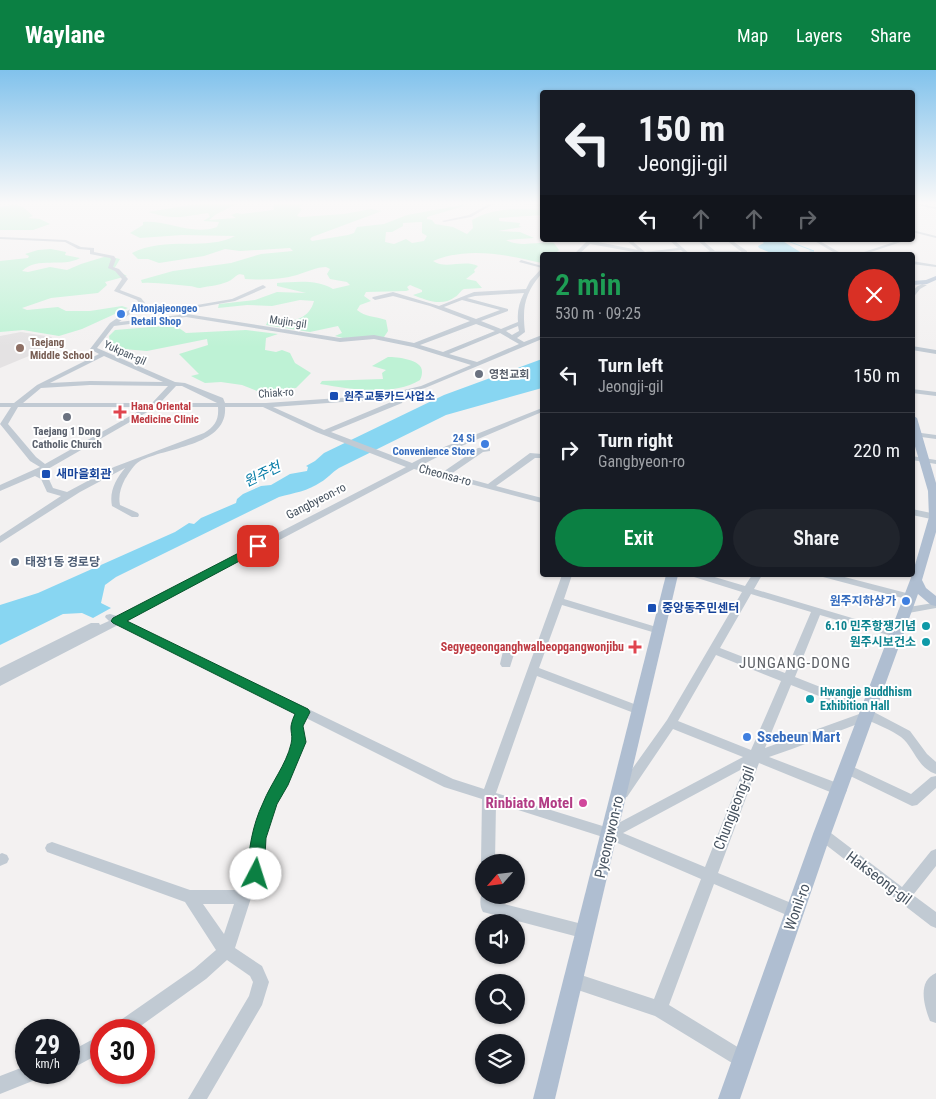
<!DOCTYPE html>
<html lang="en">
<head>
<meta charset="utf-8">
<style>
	body { margin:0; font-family:"Roboto Condensed","Noto Sans KR",sans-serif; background:#20242c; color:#f1f3f6; height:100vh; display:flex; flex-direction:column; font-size:19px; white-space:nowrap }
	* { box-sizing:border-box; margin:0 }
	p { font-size:16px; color:#9ea1a6 }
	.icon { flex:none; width:28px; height:28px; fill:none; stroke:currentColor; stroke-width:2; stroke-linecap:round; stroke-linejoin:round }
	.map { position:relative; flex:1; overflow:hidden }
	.drawer { position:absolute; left:540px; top:182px; width:375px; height:325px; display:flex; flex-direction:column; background:#171b24; border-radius:5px; box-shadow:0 1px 4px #0004 }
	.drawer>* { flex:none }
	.banner { position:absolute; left:540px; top:20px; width:375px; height:152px; border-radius:5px; box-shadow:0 1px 4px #0004; background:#171b24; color:#f1f3f6; overflow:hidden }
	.needle { width:32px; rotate:242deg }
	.controls { position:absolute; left:475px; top:784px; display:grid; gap:10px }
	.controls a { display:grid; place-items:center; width:50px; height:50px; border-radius:50%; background:#171b24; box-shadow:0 1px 4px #0004; font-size:25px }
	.speed { position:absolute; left:15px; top:949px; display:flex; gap:10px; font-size:25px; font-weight:700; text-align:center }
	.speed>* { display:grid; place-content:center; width:65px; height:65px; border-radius:50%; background:#171b24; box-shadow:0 1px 4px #0004; line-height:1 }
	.speed small { font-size:12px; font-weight:400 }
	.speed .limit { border:8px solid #d22; background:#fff; color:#111 }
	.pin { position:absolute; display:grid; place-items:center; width:42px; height:42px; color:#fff; margin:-21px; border-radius:10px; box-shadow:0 2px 8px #0006 }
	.me { position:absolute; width:55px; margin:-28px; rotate:5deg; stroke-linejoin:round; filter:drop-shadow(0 0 4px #0008) }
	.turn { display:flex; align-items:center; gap:18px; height:105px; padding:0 15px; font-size:22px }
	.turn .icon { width:65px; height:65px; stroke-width:2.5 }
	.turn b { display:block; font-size:35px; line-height:42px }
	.lanes { display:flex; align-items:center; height:48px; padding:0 15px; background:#0003; justify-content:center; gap:25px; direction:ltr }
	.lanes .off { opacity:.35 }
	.round { display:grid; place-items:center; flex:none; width:52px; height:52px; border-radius:26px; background:#20242c }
	.overview { display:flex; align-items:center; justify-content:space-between; height:85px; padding:0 15px }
	h1 { font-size:30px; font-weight:600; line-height:38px; color:#1e9e55 }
	.action { display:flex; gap:10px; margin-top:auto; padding:10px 15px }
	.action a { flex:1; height:58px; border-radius:30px; background:#0b8043; color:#fff; font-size:20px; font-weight:600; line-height:58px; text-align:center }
	.action a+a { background:#20242c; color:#f1f3f6 }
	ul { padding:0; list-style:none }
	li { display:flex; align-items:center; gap:15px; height:75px; padding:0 15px; border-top:1px solid #363941 }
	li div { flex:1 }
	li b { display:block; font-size:19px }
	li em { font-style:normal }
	header { display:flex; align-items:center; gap:30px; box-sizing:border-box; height:70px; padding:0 25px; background:#0b8043; color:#fff }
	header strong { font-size:24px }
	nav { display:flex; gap:28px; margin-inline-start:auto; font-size:18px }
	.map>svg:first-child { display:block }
	.education { fill:#e4e2e3 }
	.green { fill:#bef2d5; fill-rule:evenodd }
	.water { fill:#88d6f2 }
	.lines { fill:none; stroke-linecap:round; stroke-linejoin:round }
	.stream { stroke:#88d6f2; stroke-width:1 }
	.minor { fill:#c1cad3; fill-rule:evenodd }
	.major { fill:#afbed1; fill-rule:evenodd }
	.route { fill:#0b8043; stroke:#07532c }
	.shop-dot { fill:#3f7fe0; stroke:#fff; stroke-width:2 }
	.education-dot { fill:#8d6e63; stroke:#fff; stroke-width:2 }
	.worship-dot { fill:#6b7280; stroke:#fff; stroke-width:2 }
	.transit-dot { fill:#1a4fb4; stroke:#fff; stroke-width:2 }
	.health-dot { fill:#e0444e; stroke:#fff; stroke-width:2 }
	.service-dot { fill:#5c6f8a; stroke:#fff; stroke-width:2 }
	.culture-dot { fill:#0f9aa8; stroke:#fff; stroke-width:2 }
	.hotel-dot { fill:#d1479c; stroke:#fff; stroke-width:2 }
	.labels { text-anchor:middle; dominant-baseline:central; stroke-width:4; stroke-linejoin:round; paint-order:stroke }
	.far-shop-label { font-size:11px; font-weight:bold; fill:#366cbe; stroke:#fff; text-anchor:start }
	.far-street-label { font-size:11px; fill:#475360; stroke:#fff }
	.far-education-label { font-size:11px; font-weight:bold; fill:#785e54; stroke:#fff; text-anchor:start }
	.far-worship-label { font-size:11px; font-weight:bold; fill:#5b616d; stroke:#fff; text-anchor:start }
	.far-transit-label { font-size:11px; font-weight:bold; fill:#164399; stroke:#fff; text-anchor:start }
	.far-health-label { font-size:11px; font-weight:bold; fill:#be3a42; stroke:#fff; text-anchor:start }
	.transit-label { font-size:12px; font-weight:bold; fill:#164399; stroke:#fff; text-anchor:start }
	.street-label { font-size:12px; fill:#475360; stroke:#fff }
	.service-label { font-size:12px; font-weight:bold; fill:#4e5e75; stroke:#fff; text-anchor:start }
	.shop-label { font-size:12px; font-weight:bold; fill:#366cbe; stroke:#fff; text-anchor:end }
	.culture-label { font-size:12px; font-weight:bold; fill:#0d838f; stroke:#fff; text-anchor:end }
	.health-label { font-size:12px; font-weight:bold; fill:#be3a42; stroke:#fff; text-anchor:end }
	.water-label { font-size:14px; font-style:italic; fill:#057ba6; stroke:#fff }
	.quarter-label { font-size:15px; letter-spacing:1px; fill:#5d6066; stroke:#fff }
	.near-shop-label { font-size:15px; font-weight:bold; fill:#366cbe; stroke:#fff; text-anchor:start }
	.near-hotel-label { font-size:15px; font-weight:bold; fill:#b23c85; stroke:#fff; text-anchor:end }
	.near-street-label { font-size:15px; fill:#475360; stroke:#fff }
</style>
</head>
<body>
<header>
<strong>Waylane</strong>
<nav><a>Map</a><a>Layers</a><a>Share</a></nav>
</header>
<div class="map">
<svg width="936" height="1029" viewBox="0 0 936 1029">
	<rect width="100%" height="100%" fill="#f3f1f1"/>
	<path class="education" d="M21 262 52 267 50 270 40 275 41 281 0 298V266Z"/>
	<g class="green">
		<path d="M238 133 215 145 209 150 236 148 231 145 237 143 241 144 273 140 274 138 273 136 278 133H306L299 137 302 139 297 146 301 147 344 144 371 139 382 141 312 167 310 169 312 171 348 165 354 163 357 157 384 154 407 145 462 135 464 136 427 147V149L432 150 435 154 453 157 467 164 473 158 472 150C494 137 517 139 542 140V145L499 148V151L520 153 519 156 522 157 498 161 520 162 534 168 506 170C521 178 538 171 554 173L559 180 554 185H542V193C506 185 469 176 433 191 446 200 463 189 478 196L474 200 475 202 466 209 476 211 482 218 464 219C460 221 459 225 455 227 442 237 426 230 413 225L422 222V220L410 215 407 217 409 220 406 221 366 222 364 226 371 231 360 235 357 240C365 247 375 246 386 250L388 261 384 267 343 268 335 266 342 263 338 256 310 262 266 255 268 251C287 252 308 253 314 231L300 230 272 236 247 235 218 238 219 234 255 230 277 222 306 223 277 216V213C295 212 317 209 333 219L350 215 347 212 330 209 327 204 330 199 326 197C317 197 306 202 297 205 279 210 262 210 245 209L244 205C237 203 237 206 231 210 223 215 209 216 200 218 196 218 193 216 189 216 173 215 158 212 142 213L141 210 173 201 231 193 261 184 293 181 290 178 240 181 225 179 204 186 159 193 148 189H138L132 183C164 166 209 181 235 166L182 165 140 168 130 163 143 155V152C168 150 192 166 217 157L219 152 203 151 210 147 208 143C181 147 174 150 148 142L190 135ZM420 152H422V163L427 166 424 171 412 173 406 169 394 174 385 172 386 162H392L403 156V153Z"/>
		<path d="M12 135C24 135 25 139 33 146L28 148 40 149 50 154 33 160H0V137Z"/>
		<path d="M51 179 66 182 65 185 80 188C62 198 38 186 22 201L28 202 50 197 67 200 81 194 107 186 120 189 114 199 127 206 105 212 107 215 98 223 51 228 22 238 27 240 58 237 66 241H90L122 236 128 238 82 259 59 266 23 260 0 262V191L28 188 29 186 25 184 38 180Z"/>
		<path d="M175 255 186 263 246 260 278 264 266 268 265 280 276 282 282 280 290 283 295 293 311 303 296 318 257 321 242 315 221 312 205 313 191 306 199 304 179 284 208 275 207 269 147 281 111 278 109 266 115 260Z"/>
		<path d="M388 287C396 287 423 289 422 302 422 305 421 308 420 310 391 327 352 319 320 314L322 311 383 309 382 303 386 300 372 296Z"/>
	</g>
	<g class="water">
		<path d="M760 170H781L805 185H776L759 178 758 176 764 173Z"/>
		<path d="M542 289V318L446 345 339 398C332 402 327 409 321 412 308 421 294 423 279 427L116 507 105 515 101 533 111 538 93 548 82 543 63 544 0 575V535L38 523 175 462 189 453 194 454 201 448 236 433 237 429 243 424 261 416 271 415 290 404 307 401 308 397 306 396 315 391 324 383 444 325Z"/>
	</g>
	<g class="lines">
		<path class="stream" d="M785 170 814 181H810"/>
		<g class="minor">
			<path d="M491 133H495L471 147 444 152 442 151 469 145Z"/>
			<path d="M520 133 542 134V136L522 134Z"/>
			<path d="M912 133 936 137V139L912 134Z"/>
			<path d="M912 160 936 166V168L912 162Z"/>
			<path d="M0 167 66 170 81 177 94 178V182L114 186 116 189 113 197 119 199 128 209 120 220 141 228 145 233 119 252 179 245 191 236 232 229 263 215 266 217 265 218 235 231 195 238 187 244 340 268 374 265 414 273 470 251 430 236 393 226 375 230 372 228 373 227 393 222 439 236 474 222 526 219 530 211 540 200H542V203C525 223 522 236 525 262L517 268 524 272 542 265V269L425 318 406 323 402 333 331 362 412 393 439 379 542 338V342L445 383 420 396 443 402 478 378 490 377V381L483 382 451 404 488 414 530 383 542 384V388H535L496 416 542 428V433L414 399 126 551 453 709 484 719 562 505H572L564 529 663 559 664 561 659 564 562 535 539 598 642 637 644 640 642 643H634L537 606 496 723 609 758 743 687 673 659 627 727 622 728 617 727 615 723 667 650 742 522 694 507 692 505H708L745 516 752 505H762L754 519 899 562 900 564 899 566 895 567 820 545 795 607 871 637 872 641 910 661 927 684 936 692V704C917 698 914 677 901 667 891 660 878 655 868 650L792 679 769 687 845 716 847 720 845 724 840 725 835 724 759 693 718 803 801 837 804 842 801 847 796 849 714 814 669 935 749 984 752 990 749 996 743 999 737 996 655 946 572 918 566 915 564 910 566 905 572 902 654 929 701 809 606 768 496 733 495 792H484L483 796 481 792 482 729 444 717 306 648 302 656 305 672 288 715 276 734 265 768 263 804 251 828 235 878 262 896 269 912 262 935 207 1029H188L249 926 253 912 250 906 227 890 206 909 135 960H112L115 954 194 899 216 880 185 832 47 782 45 778 47 774 52 772 190 820H240L249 804 251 768 263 733 275 713 293 672 290 656 297 644 118 555 0 616V598L91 553H99L100 555 109 551 105 547 106 545 110 544 117 546 406 397 316 362 263 337H225C228 376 166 377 140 391 134 394 129 403 125 409 121 417 118 425 120 435L138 443 139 445 138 447H132L112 436C109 421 116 409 125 398L80 422 0 473V466L61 426 47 422 41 409 35 406 0 421V415L40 397 30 391 0 354 11 337H0V333H14L37 315 99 284 90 279 110 253 139 233 137 230 114 221 122 209 115 201 108 198 111 189 110 188 90 184V180L78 179 65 172 0 169ZM524 223C519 233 517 241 518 252L501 259 481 251 508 241V239L467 228 475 226ZM462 230 500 240 476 249 444 237ZM186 247 340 272 374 269 413 277 471 295 421 316 383 325 266 333H225L223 328 185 313 175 312 97 278 114 256ZM476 254 495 261 443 282 420 275ZM518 256 519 261 512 265 506 261ZM500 263 519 274 477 292 449 284ZM104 286 163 312 90 311 50 313ZM90 315 168 316 152 333H23L41 318ZM176 316H182L217 333H160ZM398 325 396 330 324 360 273 337 383 329ZM18 337H146L45 394 36 387 8 354ZM156 337H218C219 350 215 356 204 363L114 397 67 422 53 418 47 405 41 403ZM751 524 811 542 785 603 720 578ZM716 585 781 611 751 680 678 651ZM791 615 862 643 765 678ZM744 698 705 797 623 763ZM203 834H234L224 864Z"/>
			<path d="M588 170 638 180 626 170H631L645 182 678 178 669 170H674L691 185H686L681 180 645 184 590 174 578 185H573Z"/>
			<path d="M697 170H702L715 181H738L740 182 738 183 694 185 710 181Z"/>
			<path d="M726 170H731L747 181V183L796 184 798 185H746V183H743Z"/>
			<path d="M813 170H818L844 185H838Z"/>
			<path d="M900 170H907L862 185H855Z"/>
			<path d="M521 190 542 196V198L519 192Z"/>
			<path d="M912 191 936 195V197L912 194Z"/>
			<path d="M922 214 927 215 920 219 912 229C912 220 915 217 922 214Z"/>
			<path d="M912 276 936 280V284L912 280Z"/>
			<path d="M912 319 936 322V326L912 323Z"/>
			<path d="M914 362 936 365V369L914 366Z"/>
			<path d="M912 386 936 390V394L912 390Z"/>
			<path d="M912 439 936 444V450L912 445Z"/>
			<path d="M821 505H837L914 525 915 527 910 530 823 507Z"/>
			<path d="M933 533 936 534V538L903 544 898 541 903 538Z"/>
			<path d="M509 577 515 581 510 597H502L500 594 503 581Z"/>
			<path d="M847 694 911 724 931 707 936 706V718L917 735 912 736 842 702 841 699 842 696Z"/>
			<path d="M822 758 827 760 902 817 931 781 936 779V796L913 825 936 842V858L931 856 817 768 815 764 817 760Z"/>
			<path d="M2 783 7 785 9 789 7 793 0 796V784Z"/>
			<path d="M483 820 484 825H495L496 832 586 855 591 857 594 862 591 867 586 869 483 842C479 835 480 827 483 820Z"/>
			<path d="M936 903V953L930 951C924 936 917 911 936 903Z"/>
			<path d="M101 965V983L69 1000V982Z"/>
			<path d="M26 996V1002H43L40 1008 0 1024V1006Z"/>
		</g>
		<g class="major">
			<path d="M936 206V210L927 214 912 215V211L926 210Z"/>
			<path d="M912 345 917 348 936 413V462L922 510 926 518 936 526V536L931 535 918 524 831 764 740 1029H718L813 764 912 505 929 447 928 421 912 366Z"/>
			<path d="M666 505H678L555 1029H533Z"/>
		</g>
	</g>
	<linearGradient id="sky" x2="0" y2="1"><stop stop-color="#81c2ec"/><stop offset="0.48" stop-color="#faf9f9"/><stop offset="1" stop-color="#faf9f9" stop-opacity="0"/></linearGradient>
	<rect width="936" height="277" fill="url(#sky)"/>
	<path class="route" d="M258 473 262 474 264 476 262 479 127 551 308 639 310 642 303 656 306 672 288 715 277 734 266 768 264 804 261 809 256 811 250 809 247 804C249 779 252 756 263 733 271 713 286 695 291 674 294 662 287 661 295 644L113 553 111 551 113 548Z"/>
	<g class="shop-dot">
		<circle cx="121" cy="244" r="5"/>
		<circle cx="485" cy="374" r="5"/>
		<circle cx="906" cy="531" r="5"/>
		<circle cx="747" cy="667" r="5"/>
	</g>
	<circle class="education-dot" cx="20" cy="278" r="5"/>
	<g class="worship-dot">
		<circle cx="479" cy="304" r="5"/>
		<circle cx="67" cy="347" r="5"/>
	</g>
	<g class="transit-dot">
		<rect x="329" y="321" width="10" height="10" rx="2.5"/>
		<rect x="41" y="399" width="10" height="10" rx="2.5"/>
		<rect x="647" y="533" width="10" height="10" rx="2.5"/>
	</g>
	<g class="health-dot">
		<path d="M117.5 334.5h5v5h5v5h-5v5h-5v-5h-5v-5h5z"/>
		<path d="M632.5 569.5h5v5h5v5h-5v5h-5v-5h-5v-5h5z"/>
	</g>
	<circle class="service-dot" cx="15" cy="492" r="5"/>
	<g class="culture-dot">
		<circle cx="926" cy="556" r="5"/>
		<circle cx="926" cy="572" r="5"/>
		<circle cx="810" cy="629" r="5"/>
	</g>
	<circle class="hotel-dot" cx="583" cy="733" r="5"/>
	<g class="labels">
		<g class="far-shop-label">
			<text x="131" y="238">Altonjajeongeo<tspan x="131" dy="13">Retail Shop</tspan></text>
			<text x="475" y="368" text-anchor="end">24 Si<tspan x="475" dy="13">Convenience Store</tspan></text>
		</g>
		<g class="far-street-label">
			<text transform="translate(288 252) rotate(8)">Mujin-gil</text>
			<text transform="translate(125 283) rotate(24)">Yukpan-gil</text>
			<text transform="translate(276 323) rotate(-4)">Chiak-ro</text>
		</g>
		<g class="far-education-label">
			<text x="30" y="272">Taejang<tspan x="30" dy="13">Middle School</tspan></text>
		</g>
		<g class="far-worship-label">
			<text x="489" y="304">영천교회</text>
			<text x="67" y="361" text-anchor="middle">Taejang 1 Dong<tspan x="67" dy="13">Catholic Church</tspan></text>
		</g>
		<g class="far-transit-label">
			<text x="344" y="326">원주교통카드사업소</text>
		</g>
		<g class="far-health-label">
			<text x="131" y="336">Hana Oriental<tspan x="131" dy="13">Medicine Clinic</tspan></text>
		</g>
		<g class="transit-label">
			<text x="56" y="404">새마을회관</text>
			<text x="662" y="538">중앙동주민센터</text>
		</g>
		<g class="street-label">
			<text transform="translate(445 405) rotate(15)">Cheonsa-ro</text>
			<text transform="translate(316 431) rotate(-27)">Gangbyeon-ro</text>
		</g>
		<g class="service-label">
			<text x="25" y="492">태장1동 경로당</text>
		</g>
		<g class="shop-label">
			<text x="896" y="531">원주지하상가</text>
		</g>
		<g class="culture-label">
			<text x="916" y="556">6.10 민주항쟁기념</text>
			<text x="916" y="572">원주시보건소</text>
			<text x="820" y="622" text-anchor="start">Hwangje Buddhism<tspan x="820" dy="14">Exhibition Hall</tspan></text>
		</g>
		<g class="health-label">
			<text x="624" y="577">Segyegeonganghwalbeopgangwonjibu</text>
		</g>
		<g class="water-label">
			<text transform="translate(262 404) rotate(-26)">원주천</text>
		</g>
		<g class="quarter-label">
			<text x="795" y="593">JUNGANG-DONG</text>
		</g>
		<g class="near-shop-label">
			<text x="757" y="667">Ssebeun Mart</text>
		</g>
		<g class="near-hotel-label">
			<text x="573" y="733">Rinbiato Motel</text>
		</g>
		<g class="near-street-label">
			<text transform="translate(734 738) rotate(-69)">Chungjeong-gil</text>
			<text transform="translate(609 767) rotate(-77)">Pyeongwon-ro</text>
			<text transform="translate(879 808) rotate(37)">Hakseong-gil</text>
			<text transform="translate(797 837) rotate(-70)">Wonil-ro</text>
		</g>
	</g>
</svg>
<div class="controls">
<a><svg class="needle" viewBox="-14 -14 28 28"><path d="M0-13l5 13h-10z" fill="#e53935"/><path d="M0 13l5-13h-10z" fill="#9ea1a6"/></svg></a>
<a><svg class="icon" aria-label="sound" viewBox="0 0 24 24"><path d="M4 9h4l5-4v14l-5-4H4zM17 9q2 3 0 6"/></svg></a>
<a><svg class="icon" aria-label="search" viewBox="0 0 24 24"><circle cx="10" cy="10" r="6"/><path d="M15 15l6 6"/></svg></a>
<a><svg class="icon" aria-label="layers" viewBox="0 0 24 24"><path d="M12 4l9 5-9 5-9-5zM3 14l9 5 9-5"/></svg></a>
</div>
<div class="speed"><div>29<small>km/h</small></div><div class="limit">30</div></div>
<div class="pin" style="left:258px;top:476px;background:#d93025"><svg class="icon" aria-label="arrive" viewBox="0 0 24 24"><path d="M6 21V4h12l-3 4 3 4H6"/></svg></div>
<svg class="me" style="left:256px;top:804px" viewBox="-20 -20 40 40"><circle r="19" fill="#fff"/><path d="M0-13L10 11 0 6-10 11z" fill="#0b8043"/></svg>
<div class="banner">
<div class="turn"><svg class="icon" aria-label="left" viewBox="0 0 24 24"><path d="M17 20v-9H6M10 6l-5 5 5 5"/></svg><div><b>150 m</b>Jeongji-gil</div></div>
<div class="lanes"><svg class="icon" aria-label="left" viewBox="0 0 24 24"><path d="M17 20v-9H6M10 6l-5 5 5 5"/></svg><svg class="icon off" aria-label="ahead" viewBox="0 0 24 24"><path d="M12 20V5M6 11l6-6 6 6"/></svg><svg class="icon off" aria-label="ahead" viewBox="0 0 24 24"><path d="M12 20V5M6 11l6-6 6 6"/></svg><svg class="icon off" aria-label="right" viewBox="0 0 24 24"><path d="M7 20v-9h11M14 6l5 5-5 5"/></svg></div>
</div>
<section class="drawer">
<div class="overview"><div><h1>2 min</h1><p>530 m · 09:25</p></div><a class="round" style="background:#d93025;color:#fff"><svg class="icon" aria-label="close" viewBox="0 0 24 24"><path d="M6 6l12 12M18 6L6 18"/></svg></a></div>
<ul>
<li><svg class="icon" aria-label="left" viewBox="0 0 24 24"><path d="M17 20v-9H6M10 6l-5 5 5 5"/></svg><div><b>Turn left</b><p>Jeongji-gil</p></div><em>150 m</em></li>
<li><svg class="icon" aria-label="right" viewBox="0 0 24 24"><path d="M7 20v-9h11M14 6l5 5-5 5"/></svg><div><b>Turn right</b><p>Gangbyeon-ro</p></div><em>220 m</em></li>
</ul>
<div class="action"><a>Exit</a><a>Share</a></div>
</section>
</div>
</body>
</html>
